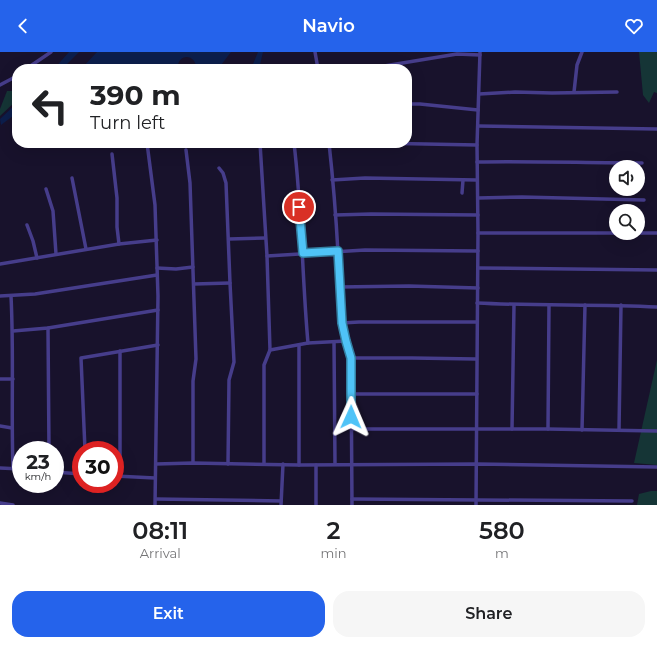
<!DOCTYPE html>
<html lang="en">
<head>
<meta charset="utf-8">
<style>
	body { margin:0; font-family:Montserrat,sans-serif; background:#f6f6f6; color:#202124; height:100vh; display:flex; flex-direction:column; font-size:15px; white-space:nowrap }
	* { box-sizing:border-box; margin:0 }
	p { font-size:13px; color:#757577 }
	.icon { flex:none; width:22px; height:22px; fill:none; stroke:currentColor; stroke-width:2; stroke-linecap:round; stroke-linejoin:round }
	.map { position:relative; height:453px; overflow:hidden }
	.panel { display:flex; flex-direction:column; background:#fff; flex:1 }
	.panel>* { flex:none }
	.guide { position:absolute; left:12px; top:12px; width:400px; height:84px; border-radius:16px; box-shadow:0 4px 16px #0002; background:#fff; color:#202124; overflow:hidden }
	.fabs { position:absolute; left:609px; top:108px; display:grid; gap:8px }
	.fabs a { display:grid; place-items:center; width:36px; height:36px; border-radius:50%; background:#fff; box-shadow:0 4px 16px #0002; font-size:20px }
	.speed { position:absolute; left:12px; top:389px; display:flex; gap:8px; font-size:20px; font-weight:700; text-align:center }
	.speed>* { display:grid; place-content:center; width:52px; height:52px; border-radius:50%; background:#fff; box-shadow:0 4px 16px #0002; line-height:1 }
	.speed small { font-size:10px; font-weight:400 }
	.speed .limit { border:6px solid #d22; background:#fff; color:#111 }
	.pin { position:absolute; display:grid; place-items:center; width:34px; height:34px; color:#fff; margin:-17px; border:2px solid #fff; border-radius:50%; box-shadow:0 1px 4px #0007 }
	.me { position:absolute; width:44px; margin:-22px; rotate:1deg; stroke-linejoin:round; filter:drop-shadow(0 0 3px #0008) }
	.turn { display:flex; align-items:center; gap:14px; height:84px; padding:0 12px; font-size:18px }
	.turn .icon { width:52px; height:52px; stroke-width:2.5 }
	.turn b { display:block; font-size:28px; line-height:34px }
	.eta { display:flex; justify-content:space-evenly; align-items:center; height:68px; text-align:center }
	.eta b { font-size:24px; font-weight:600; line-height:28px }
	.primary-button { display:flex; gap:8px; margin-top:auto; padding:8px 12px }
	.primary-button a { flex:1; height:46px; border-radius:16px; background:#2563eb; color:#fff; font-size:16px; font-weight:600; line-height:46px; text-align:center }
	.primary-button a+a { background:#f6f6f6; color:#202124 }
	header { display:flex; justify-content:space-between; align-items:center; height:52px; padding:0 12px; background:#2563eb; color:#fff; font-size:18px; font-weight:600 }
	.map>svg:first-child { display:block }
	.green { fill:#153536 }
	.water { fill:#0c1e4c }
	.lines { fill:none; stroke-linecap:round; stroke-linejoin:round }
	.street { stroke:#463d8b; stroke-width:3.5 }
	.route-casing { stroke:#337fa1; stroke-width:10 }
	.route { stroke:#4fc3f7; stroke-width:7 }
</style>
</head>
<body>
<header><svg class="icon" aria-label="back" viewBox="0 0 24 24"><path d="M15 5l-7 7 7 7"/></svg>Navio<svg class="icon" aria-label="heart" viewBox="0 0 24 24"><path d="M12 20l-8-8c-3-5 5-10 8-4 3-6 11-1 8 4z"/></svg></header>
<div class="map">
<svg width="657" height="453" viewBox="0 0 657 453">
	<rect width="100%" height="100%" fill="#18122c"/>
	<g class="green">
		<path d="M639 0H657V41L654 40 649 51 643 43Z"/>
		<path d="M7 39H17V48L0 64V57Z"/>
		<path d="M657 308V413L634 411Z"/>
		<path d="M651 439H657V453H637L639 442Z"/>
	</g>
	<g class="water">
		<path d="M69 0H79L62 17H54Z"/>
		<path d="M97 0H231L218 17H196C197 1 176 1 178 17H81Z"/>
		<path d="M258 0H263L259 17H251Z"/>
		<path d="M17 51V61L1 73 0 67Z"/>
	</g>
	<g class="lines">
		<g class="street">
			<path d="M315 0 318 17"/>
			<path d="M26 17 51 0"/>
			<path d="M366 17 457 2 480 3"/>
			<path d="M0 33 17 24"/>
			<path d="M574 40 577 13 582 0"/>
			<path d="M479 42 515 40 552 41 617 40"/>
			<path d="M407 52H420L478 58"/>
			<path d="M478 74 657 77"/>
			<path d="M147 91 155 153 158 244 155 453"/>
			<path d="M260 91 267 204 270 298 264 313V412"/>
			<path d="M294 91C302 157 302 225 308 291"/>
			<path d="M329 91C333 127 336 164 338 201 340 237 340 272 351 306L352 453"/>
			<path d="M373 91 477 93"/>
			<path d="M329 94 370 91"/>
			<path d="M186 98 190 131 196 307 193 329V411"/>
			<path d="M112 102 117 146V175L119 192"/>
			<path d="M477 110C532 109 587 111 642 111"/>
			<path d="M219 116 223 121 226 131 230 231 234 310 229 328 228 412"/>
			<path d="M72 126 86 197"/>
			<path d="M332 128 365 126 477 128"/>
			<path d="M46 137 53 159 56 202"/>
			<path d="M462 141 463 128"/>
			<path d="M478 146 522 145 644 148"/>
			<path d="M335 163 371 162 478 163"/>
			<path d="M27 173 33 189 37 206"/>
			<path d="M478 181H657"/>
			<path d="M229 187 265 186"/>
			<path d="M267 204 365 198 478 199"/>
			<path d="M0 212 119 192 157 188"/>
			<path d="M157 216 176 217 193 215"/>
			<path d="M478 216 657 218"/>
			<path d="M194 232 230 231"/>
			<path d="M339 235 409 234 478 236"/>
			<path d="M0 244 35 242 157 223"/>
			<path d="M11 244C14 302 11 359 13 417"/>
			<path d="M477 251C537 254 597 252 657 255"/>
			<path d="M342 271 359 270H477"/>
			<path d="M48 276 49 398"/>
			<path d="M13 279 48 276 158 258"/>
			<path d="M334 290 335 412"/>
			<path d="M299 293V413"/>
			<path d="M270 298 308 291 346 289"/>
			<path d="M351 306H412L476 307"/>
			<path d="M0 327H13"/>
			<path d="M352 342H477"/>
			<path d="M0 374 12 376"/>
			<path d="M351 377H548L657 379"/>
			<path d="M512 377 514 253"/>
			<path d="M548 377 549 253"/>
			<path d="M582 378 585 253"/>
			<path d="M619 378 621 253"/>
			<path d="M85 398 81 306 158 293"/>
			<path d="M156 412 193 411 299 413 477 412 657 415"/>
			<path d="M316 413V453"/>
			<path d="M0 416 21 417"/>
			<path d="M55 420 81 422"/>
			<path d="M115 424 155 426"/>
			<path d="M120 424V299"/>
			<path d="M156 447 281 449"/>
			<path d="M352 447 632 449"/>
			<path d="M0 451 13 453"/>
			<path d="M281 453 283 412"/>
			<path d="M476 453 478 181 477 93 480 0"/>
		</g>
	</g>
	<g class="lines">
		<g class="route-casing">
			<path id="route" d="M299 155 303 201 338 199 342 271 346 289 351 306V365"/>
		</g>
		<use href="#route" class="route"/>
	</g>
</svg>
<div class="fabs">
<a><svg class="icon" aria-label="sound" viewBox="0 0 24 24"><path d="M4 9h4l5-4v14l-5-4H4zM17 9q2 3 0 6"/></svg></a>
<a><svg class="icon" aria-label="search" viewBox="0 0 24 24"><circle cx="10" cy="10" r="6"/><path d="M15 15l6 6"/></svg></a>
</div>
<div class="speed"><div>23<small>km/h</small></div><div class="limit">30</div></div>
<div class="pin" style="left:299px;top:155px;background:#d93025"><svg class="icon" aria-label="arrive" viewBox="0 0 24 24"><path d="M6 21V4h12l-3 4 3 4H6"/></svg></div>
<svg class="me" style="left:351px;top:365px" viewBox="-20 -20 40 40"><path d="M0-17L14 15 0 8-14 15z" fill="#4fc3f7" stroke="#fff" stroke-width="4"/></svg>
<div class="guide">
<div class="turn"><svg class="icon" aria-label="left" viewBox="0 0 24 24"><path d="M17 20v-9H6M10 6l-5 5 5 5"/></svg><div><b>390 m</b>Turn left</div></div>
</div>
</div>
<section class="panel">
<div class="eta">
<div><b>08:11</b><p>Arrival</p></div>
<div><b>2</b><p>min</p></div>
<div><b>580</b><p>m</p></div>
</div>
<div class="primary-button"><a>Exit</a><a>Share</a></div>
</section>
</body>
</html>
